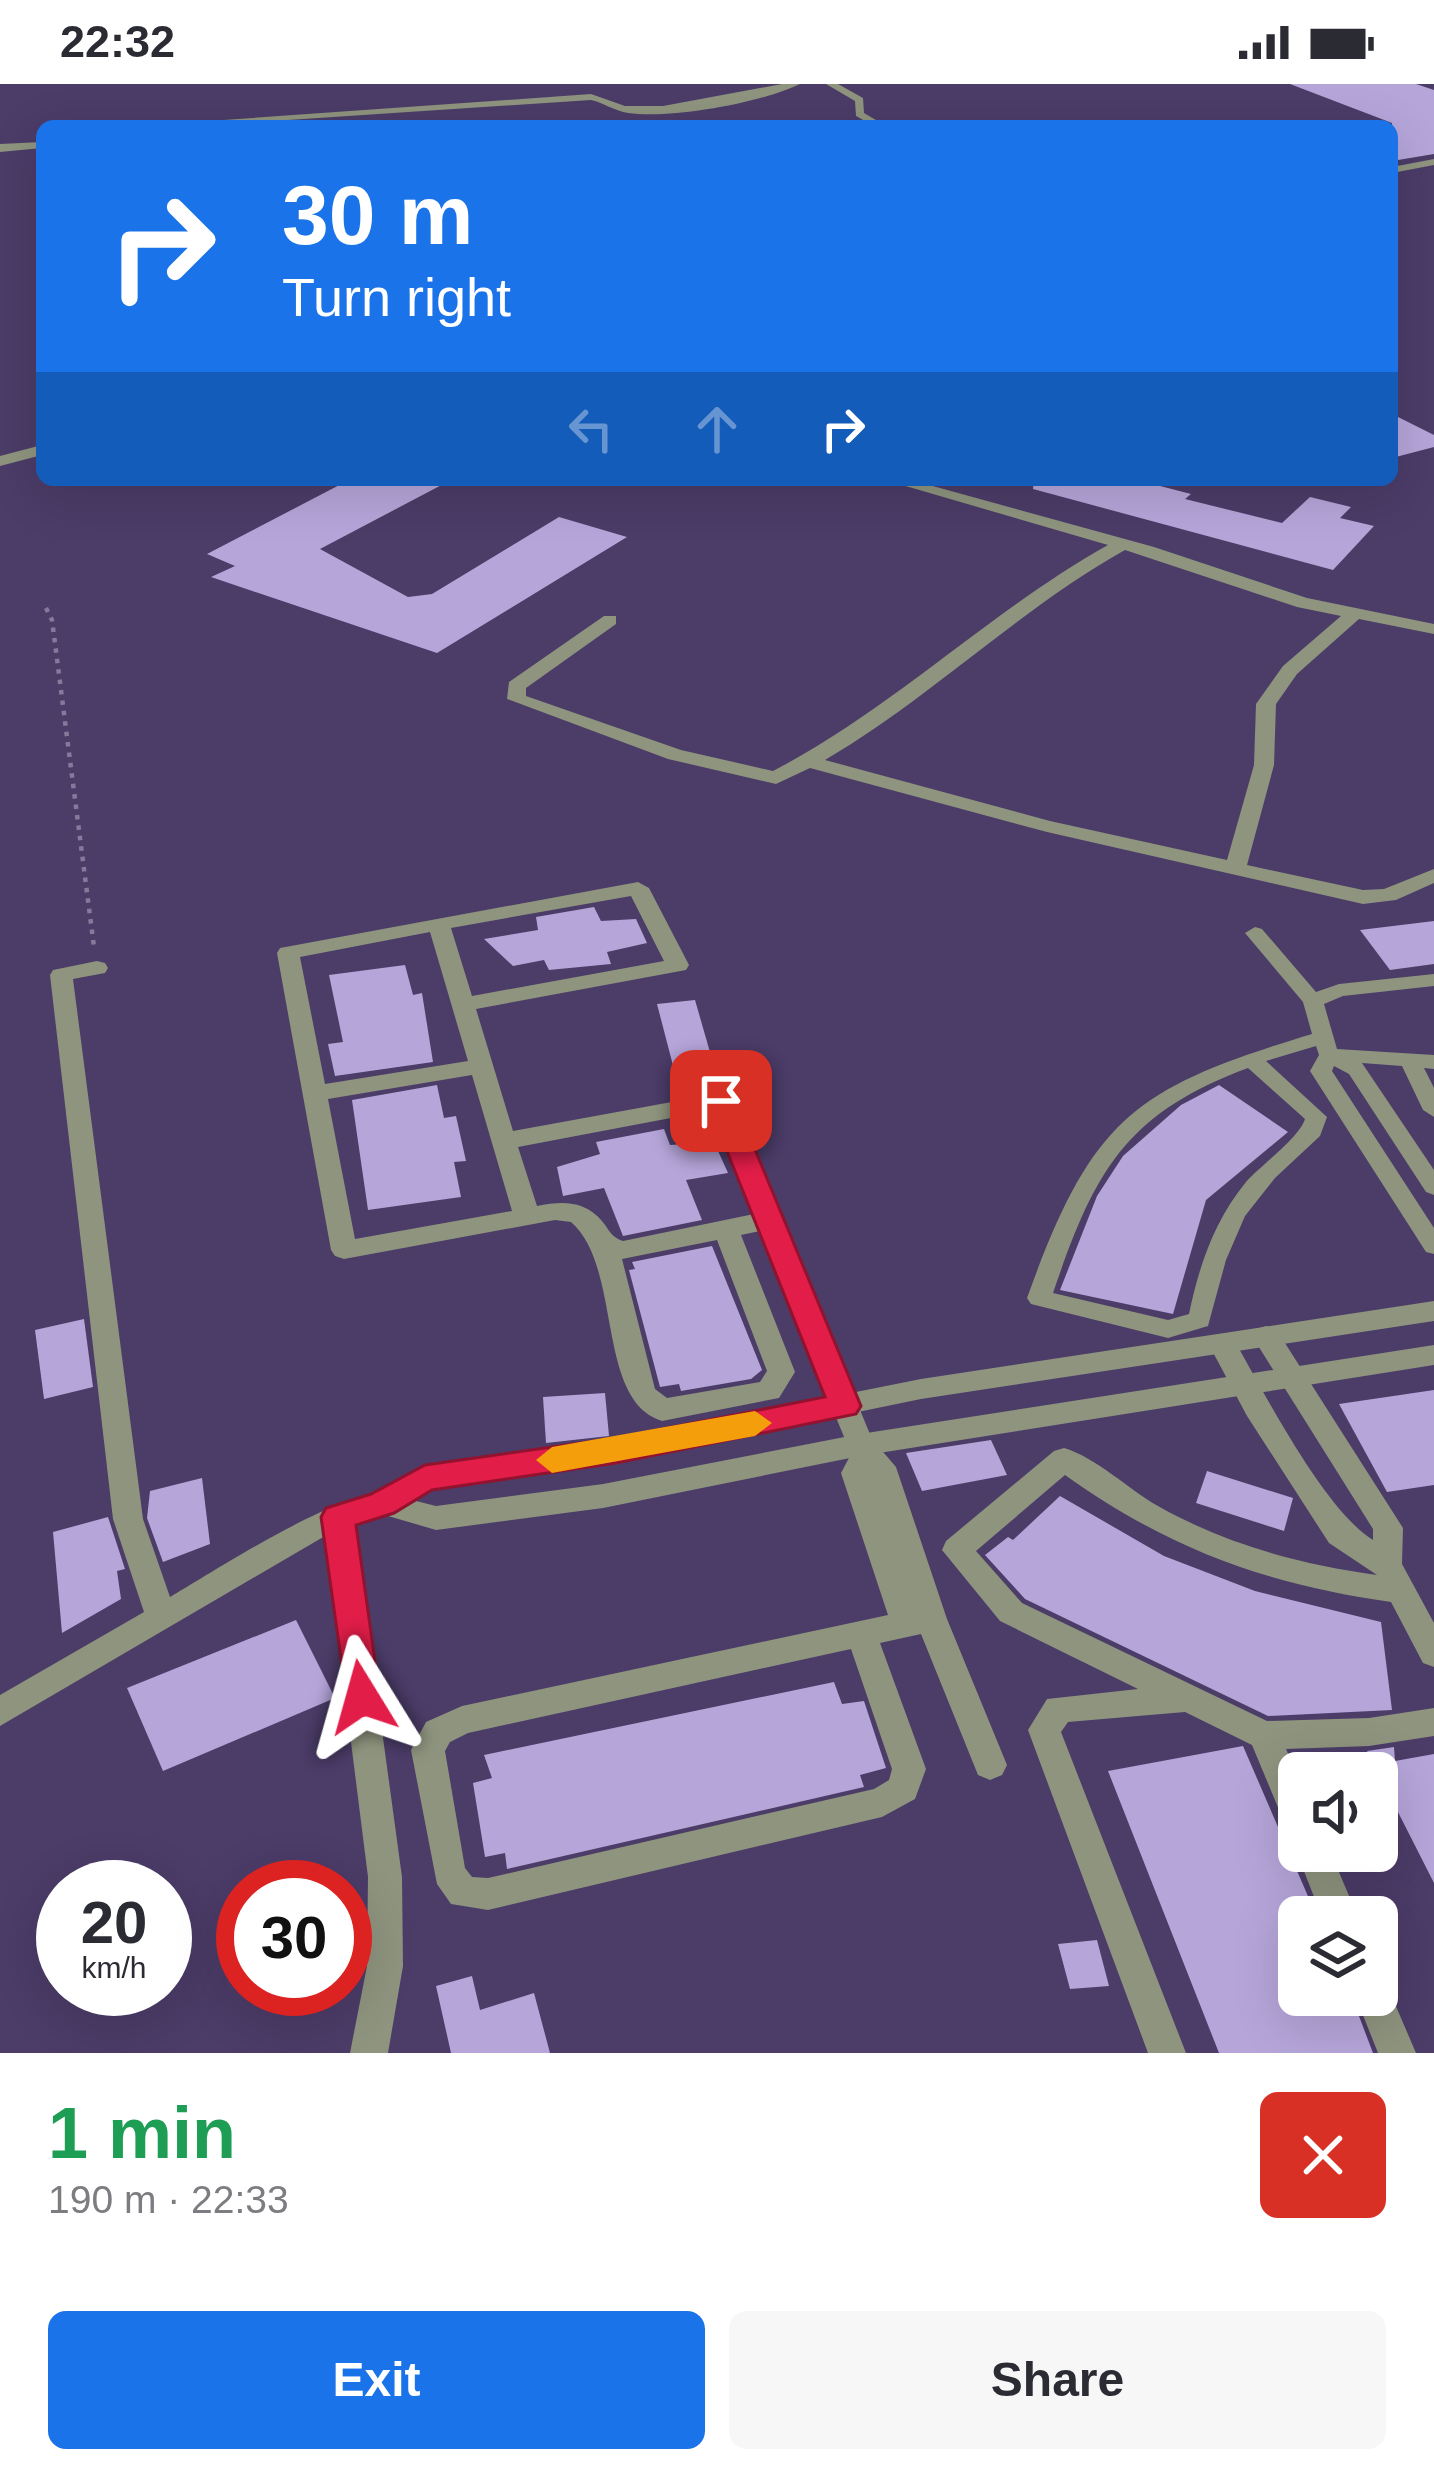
<!DOCTYPE html>
<html lang="en">
<head>
<meta charset="utf-8">
<style>
	body { margin:0; font-family:Helvetica,sans-serif; background:#f7f7f7; color:#2b2b33; height:100vh; display:flex; flex-direction:column; font-size:45px; white-space:nowrap }
	* { box-sizing:border-box; margin:0 }
	p { font-size:39px; color:#7c7c81 }
	.icon { flex:none; width:66px; height:66px; fill:none; stroke:currentColor; stroke-width:2; stroke-linecap:round; stroke-linejoin:round }
	.map { position:relative; height:1969px; overflow:hidden }
	.side { display:flex; flex-direction:column; background:#fff; flex:1 }
	.side>* { flex:none }
	.hud { position:absolute; left:36px; top:36px; width:1362px; height:366px; border-radius:18px; box-shadow:0 12px 48px #0002; background:#1a73e8; color:#fff; overflow:hidden }
	.buttons { position:absolute; left:1278px; top:1668px; display:grid; gap:24px }
	.buttons a { display:grid; place-items:center; width:120px; height:120px; border-radius:18px; background:#fff; box-shadow:0 12px 48px #0002; font-size:60px }
	.speed { position:absolute; left:36px; top:1776px; display:flex; gap:24px; font-size:60px; font-weight:700; text-align:center }
	.speed>* { display:grid; place-content:center; width:156px; height:156px; border-radius:50%; background:#fff; box-shadow:0 12px 48px #0002; line-height:1 }
	.speed small { font-size:30px; font-weight:400 }
	.speed .limit { border:18px solid #d22; background:#fff; color:#111 }
	.pin { position:absolute; display:grid; place-items:center; width:102px; height:102px; color:#fff; margin:-51px; border-radius:24px; box-shadow:0 6px 18px #0006 }
	.me { position:absolute; width:132px; margin:-66px; rotate:352deg; stroke-linejoin:round; filter:drop-shadow(0 0 9px #0008) }
	.turn { display:flex; align-items:center; gap:42px; height:252px; padding:0 48px; font-size:54px }
	.turn .icon { width:156px; height:156px; stroke-width:2.5 }
	.turn b { display:block; font-size:84px; line-height:102px }
	.lanes { display:flex; align-items:center; height:114px; padding:0 48px; background:#0003; justify-content:center; gap:60px; direction:ltr }
	.lanes .off { opacity:.35 }
	.round { display:grid; place-items:center; flex:none; width:126px; height:126px; border-radius:18px; background:#f7f7f7 }
	.head { display:flex; align-items:center; justify-content:space-between; height:204px; padding:0 48px }
	h1 { font-size:72px; font-weight:700; line-height:90px; color:#1e9e55 }
	.action { display:flex; gap:24px; margin-top:auto; padding:24px 48px }
	.action a { flex:1; height:138px; border-radius:18px; background:#1a73e8; color:#fff; font-size:48px; font-weight:700; line-height:138px; text-align:center }
	.action a+a { background:#f7f7f7; color:#2b2b33 }
	.status { display:flex; justify-content:space-between; align-items:center; height:84px; padding:0 60px; background:#fff; direction:ltr }
	.status svg { height:33px; fill:currentColor }
	.map>svg:first-child { display:block }
	.building { fill:#b5a5d9 }
	.lines { fill:none; stroke-linecap:round; stroke-linejoin:round }
	.path { stroke:#857a9b; stroke-width:4.5; stroke-dasharray:4.5 6; stroke-linecap:butt }
	.service { fill:#8e947e; fill-rule:evenodd }
	.minor { fill:#8e947e; fill-rule:evenodd }
	.tertiary { fill:#8e947e; fill-rule:evenodd }
	.route { fill:#e11d48; stroke:#92132f; stroke-width:3 }
	.slow { fill:#f59e0b }
</style>
</head>
<body>
<div class="status"><b>22:32</b><svg viewBox="0 0 49 12"><path d="M0 12V9h3v3zM5 12V6h3v6zM10 12V3h3v9zM15 12V0h3v12zM26 1h20v11H26zM47 4h2v5h-2z"/></svg></div>
<div class="map">
<svg width="1434" height="1969" viewBox="0 0 1434 1969">
	<rect width="100%" height="100%" fill="#4b3c68"/>
	<g class="building">
		<path d="M1290 0H1416L1434 6V70L1392 77V39Z"/>
		<path d="M1392 330 1434 351V363L1392 374Z"/>
		<path d="M349 396H451L320 465 408 513 432 510 559 433 627 453 437 569 211 493 235 482 207 470Z"/>
		<path d="M1034 396H1137L1191 410 1185 415 1282 439 1310 413 1351 423 1340 434 1374 442 1333 486 1033 405Z"/>
		<path d="M594 823 601 837 636 835 647 859 607 868 611 880 549 886 544 876 513 882 484 855 538 846 536 833Z"/>
		<path d="M1434 837V880L1390 886 1360 846Z"/>
		<path d="M405 881 413 911 422 909 433 978 335 992 328 960 343 958 329 891Z"/>
		<path d="M695 916 716 989 676 993 657 920Z"/>
		<path d="M437 1001 444 1034 456 1032 466 1077 454 1078 461 1113 368 1126 352 1016Z"/>
		<path d="M1219 1001 1288 1048 1206 1116 1173 1230 1060 1206 1097 1112 1123 1072 1181 1021Z"/>
		<path d="M664 1045 670 1061 714 1058 728 1089 686 1096 702 1136 623 1152 604 1104 563 1112 557 1083 600 1070 596 1058Z"/>
		<path d="M712 1162 762 1286 751 1295 681 1307 679 1300 660 1303 629 1186 635 1185 632 1178Z"/>
		<path d="M84 1235 93 1303 44 1315 35 1246Z"/>
		<path d="M1434 1306V1401L1387 1408 1339 1320Z"/>
		<path d="M605 1309 609 1352 546 1359 543 1313Z"/>
		<path d="M991 1356 1007 1391 922 1407 906 1369Z"/>
		<path d="M1207 1387 1293 1414 1284 1447 1196 1419Z"/>
		<path d="M202 1394 210 1460 163 1478 147 1434 150 1407Z"/>
		<path d="M1060 1412 1164 1472 1255 1507 1381 1538 1392 1626 1268 1632 1025 1515 985 1471 1008 1453 1013 1456Z"/>
		<path d="M108 1433 125 1485 117 1487 121 1515 62 1549 53 1448Z"/>
		<path d="M296 1536 335 1614 163 1687 127 1604Z"/>
		<path d="M834 1598 842 1620 864 1617 886 1684 860 1691 864 1703 507 1785 505 1769 485 1773 473 1699 492 1694 484 1671Z"/>
		<path d="M1243 1662 1317 1833H1299V1911H1351L1373 1969H1219L1108 1687Z"/>
		<path d="M1394 1663 1395 1677 1434 1670V1799L1367 1667Z"/>
		<path d="M1097 1856 1109 1902 1070 1905 1058 1860Z"/>
		<path d="M472 1892 480 1926 534 1909 550 1969H451L436 1902Z"/>
	</g>
	<g class="lines">
		<path class="path" d="M46 524 52 536 94 863"/>
		<g class="service">
			<path d="M826 0H838L863 14 864 29 886 42H874L856 32 855 17Z"/>
			<path d="M1434 75V81L1392 89V83Z"/>
			<path d="M1255 843 1262 845 1316 908 1339 900 1434 890V902L1343 912 1324 920 1337 965 1434 971V985L1424 984 1434 1004V1033L1423 1026 1402 982 1362 979 1434 1086V1111L1426 1108 1349 990 1334 982 1332 987 1434 1144V1170L1426 1168 1310 987 1319 971 1316 962 1266 977 1327 1033 1320 1052 1275 1094 1245 1132 1226 1176 1208 1242 1168 1254 1031 1220 1027 1214C1092 1034 1133 1004 1312 950L1303 918 1245 849ZM1248 984 1305 1035C1299 1054 1261 1081 1246 1098 1214 1137 1199 1182 1189 1230L1168 1236 1053 1209C1094 1089 1124 1030 1248 984Z"/>
		</g>
		<g class="minor">
			<path d="M782 0H800C761 19 672 35 628 29 615 27 604 19 591 16L197 42H139L591 10 625 22H663Z"/>
			<path d="M42 58V64L0 68V60Z"/>
			<path d="M42 361V371L0 382V372Z"/>
			<path d="M885 396H911L1154 463 1307 514 1434 540V550L1359 535 1297 590 1276 620 1274 681 1247 781 1363 806 1384 805 1434 785V799L1396 816 1363 820 1047 748 810 684 776 700 668 675 507 615 509 598 604 532H616V540L526 604V612L681 666 773 687C894 624 990 527 1108 461ZM1125 466 1297 523 1341 532 1283 582 1256 620 1254 681 1227 776 1050 737 825 676C931 614 1018 526 1125 466Z"/>
			<path d="M638 798 649 804 689 881 686 886 476 925 513 1047 721 1009 730 1011 872 1355 896 1383 947 1535 1007 1681 1002 1691 990 1696 978 1691 921 1550 880 1559 926 1685 915 1715 882 1733 488 1826 451 1820 437 1800 411 1666 426 1638 462 1622 888 1531 841 1389 851 1370 760 1147 741 1151 795 1288 779 1314 662 1337C595 1316 623 1183 571 1138L555 1136 344 1175 335 1172 331 1166 277 869 280 864ZM631 812 664 877 472 912 451 844ZM430 848 468 977 325 1000 300 873ZM472 991 512 1127 355 1155 328 1015ZM713 1026 754 1130 623 1157C611 1153 610 1147 602 1137 584 1116 562 1117 537 1122L518 1063ZM717 1156 767 1287 760 1298 667 1314 655 1305 622 1175ZM851 1565 892 1685 889 1696 874 1705 488 1794 472 1793 465 1784 445 1667 450 1658 468 1649Z"/>
			<path d="M97 877 105 879 108 884 105 889 73 895 143 1435 170 1513C212 1489 351 1397 393 1411L397 1419 393 1427 354 1441 402 1793 403 1882 388 1969H350L367 1882 368 1793 325 1452 0 1642V1611L144 1528 113 1435 50 891 53 886Z"/>
			<path d="M1266 1242 1276 1245 1403 1444 1402 1480 1434 1539V1583L1423 1579 1391 1518C1265 1500 1169 1465 1065 1391L976 1467 1022 1519 1267 1637 1369 1634 1434 1624V1652L1369 1662 1286 1665 1299 1694V1749L1287 1745 1252 1661 1185 1628 1068 1638 1061 1648 1186 1969H1148L1028 1646 1047 1615 1138 1605 1000 1537 942 1466 946 1457 1054 1367 1064 1364C1097 1374 1128 1405 1158 1422 1227 1461 1300 1480 1377 1491L1329 1459 1247 1332 1208 1259 1212 1252H1232C1262 1305 1324 1426 1373 1456V1445L1252 1252 1256 1245Z"/>
			<path d="M1299 1760V1767H1330L1358 1833H1322L1296 1767Z"/>
			<path d="M1377 1895 1386 1899 1416 1969H1378L1355 1911H1377Z"/>
		</g>
		<path class="tertiary" d="M1434 1217V1237L921 1315 616 1378 431 1405 412 1416 436 1422 603 1400 860 1350 1434 1261V1281L860 1372 603 1424 436 1446 371 1427 367 1419 371 1411 425 1383 616 1356 921 1295Z"/>
	</g>
	<path class="route" d="M721 1008 735 1017 861 1322 856 1330 616 1379 432 1406 394 1429 356 1441 380 1613 375 1624 362 1628 348 1624 321 1433 326 1424 371 1410 425 1381 616 1354 825 1313 707 1017Z"/>
	<path class="slow" d="M755 1327 772 1339 755 1352 552 1389 536 1376 552 1363Z"/>
</svg>
<div class="buttons">
<a><svg class="icon" aria-label="sound" viewBox="0 0 24 24"><path d="M4 9h4l5-4v14l-5-4H4zM17 9q2 3 0 6"/></svg></a>
<a><svg class="icon" aria-label="layers" viewBox="0 0 24 24"><path d="M12 4l9 5-9 5-9-5zM3 14l9 5 9-5"/></svg></a>
</div>
<div class="speed"><div>20<small>km/h</small></div><div class="limit">30</div></div>
<div class="pin" style="left:721px;top:1017px;background:#d93025"><svg class="icon" aria-label="arrive" viewBox="0 0 24 24"><path d="M6 21V4h12l-3 4 3 4H6"/></svg></div>
<svg class="me" style="left:362px;top:1613px" viewBox="-20 -20 40 40"><path d="M0-17L14 15 0 8-14 15z" fill="#e11d48" stroke="#fff" stroke-width="4"/></svg>
<div class="hud">
<div class="turn"><svg class="icon" aria-label="right" viewBox="0 0 24 24"><path d="M7 20v-9h11M14 6l5 5-5 5"/></svg><div><b>30 m</b>Turn right</div></div>
<div class="lanes"><svg class="icon off" aria-label="left" viewBox="0 0 24 24"><path d="M17 20v-9H6M10 6l-5 5 5 5"/></svg><svg class="icon off" aria-label="ahead" viewBox="0 0 24 24"><path d="M12 20V5M6 11l6-6 6 6"/></svg><svg class="icon" aria-label="right" viewBox="0 0 24 24"><path d="M7 20v-9h11M14 6l5 5-5 5"/></svg></div>
</div>
</div>
<section class="side">
<div class="head"><div><h1>1 min</h1><p>190 m · 22:33</p></div><a class="round" style="background:#d93025;color:#fff"><svg class="icon" aria-label="close" viewBox="0 0 24 24"><path d="M6 6l12 12M18 6L6 18"/></svg></a></div>
<div class="action"><a>Exit</a><a>Share</a></div>
</section>
</body>
</html>
